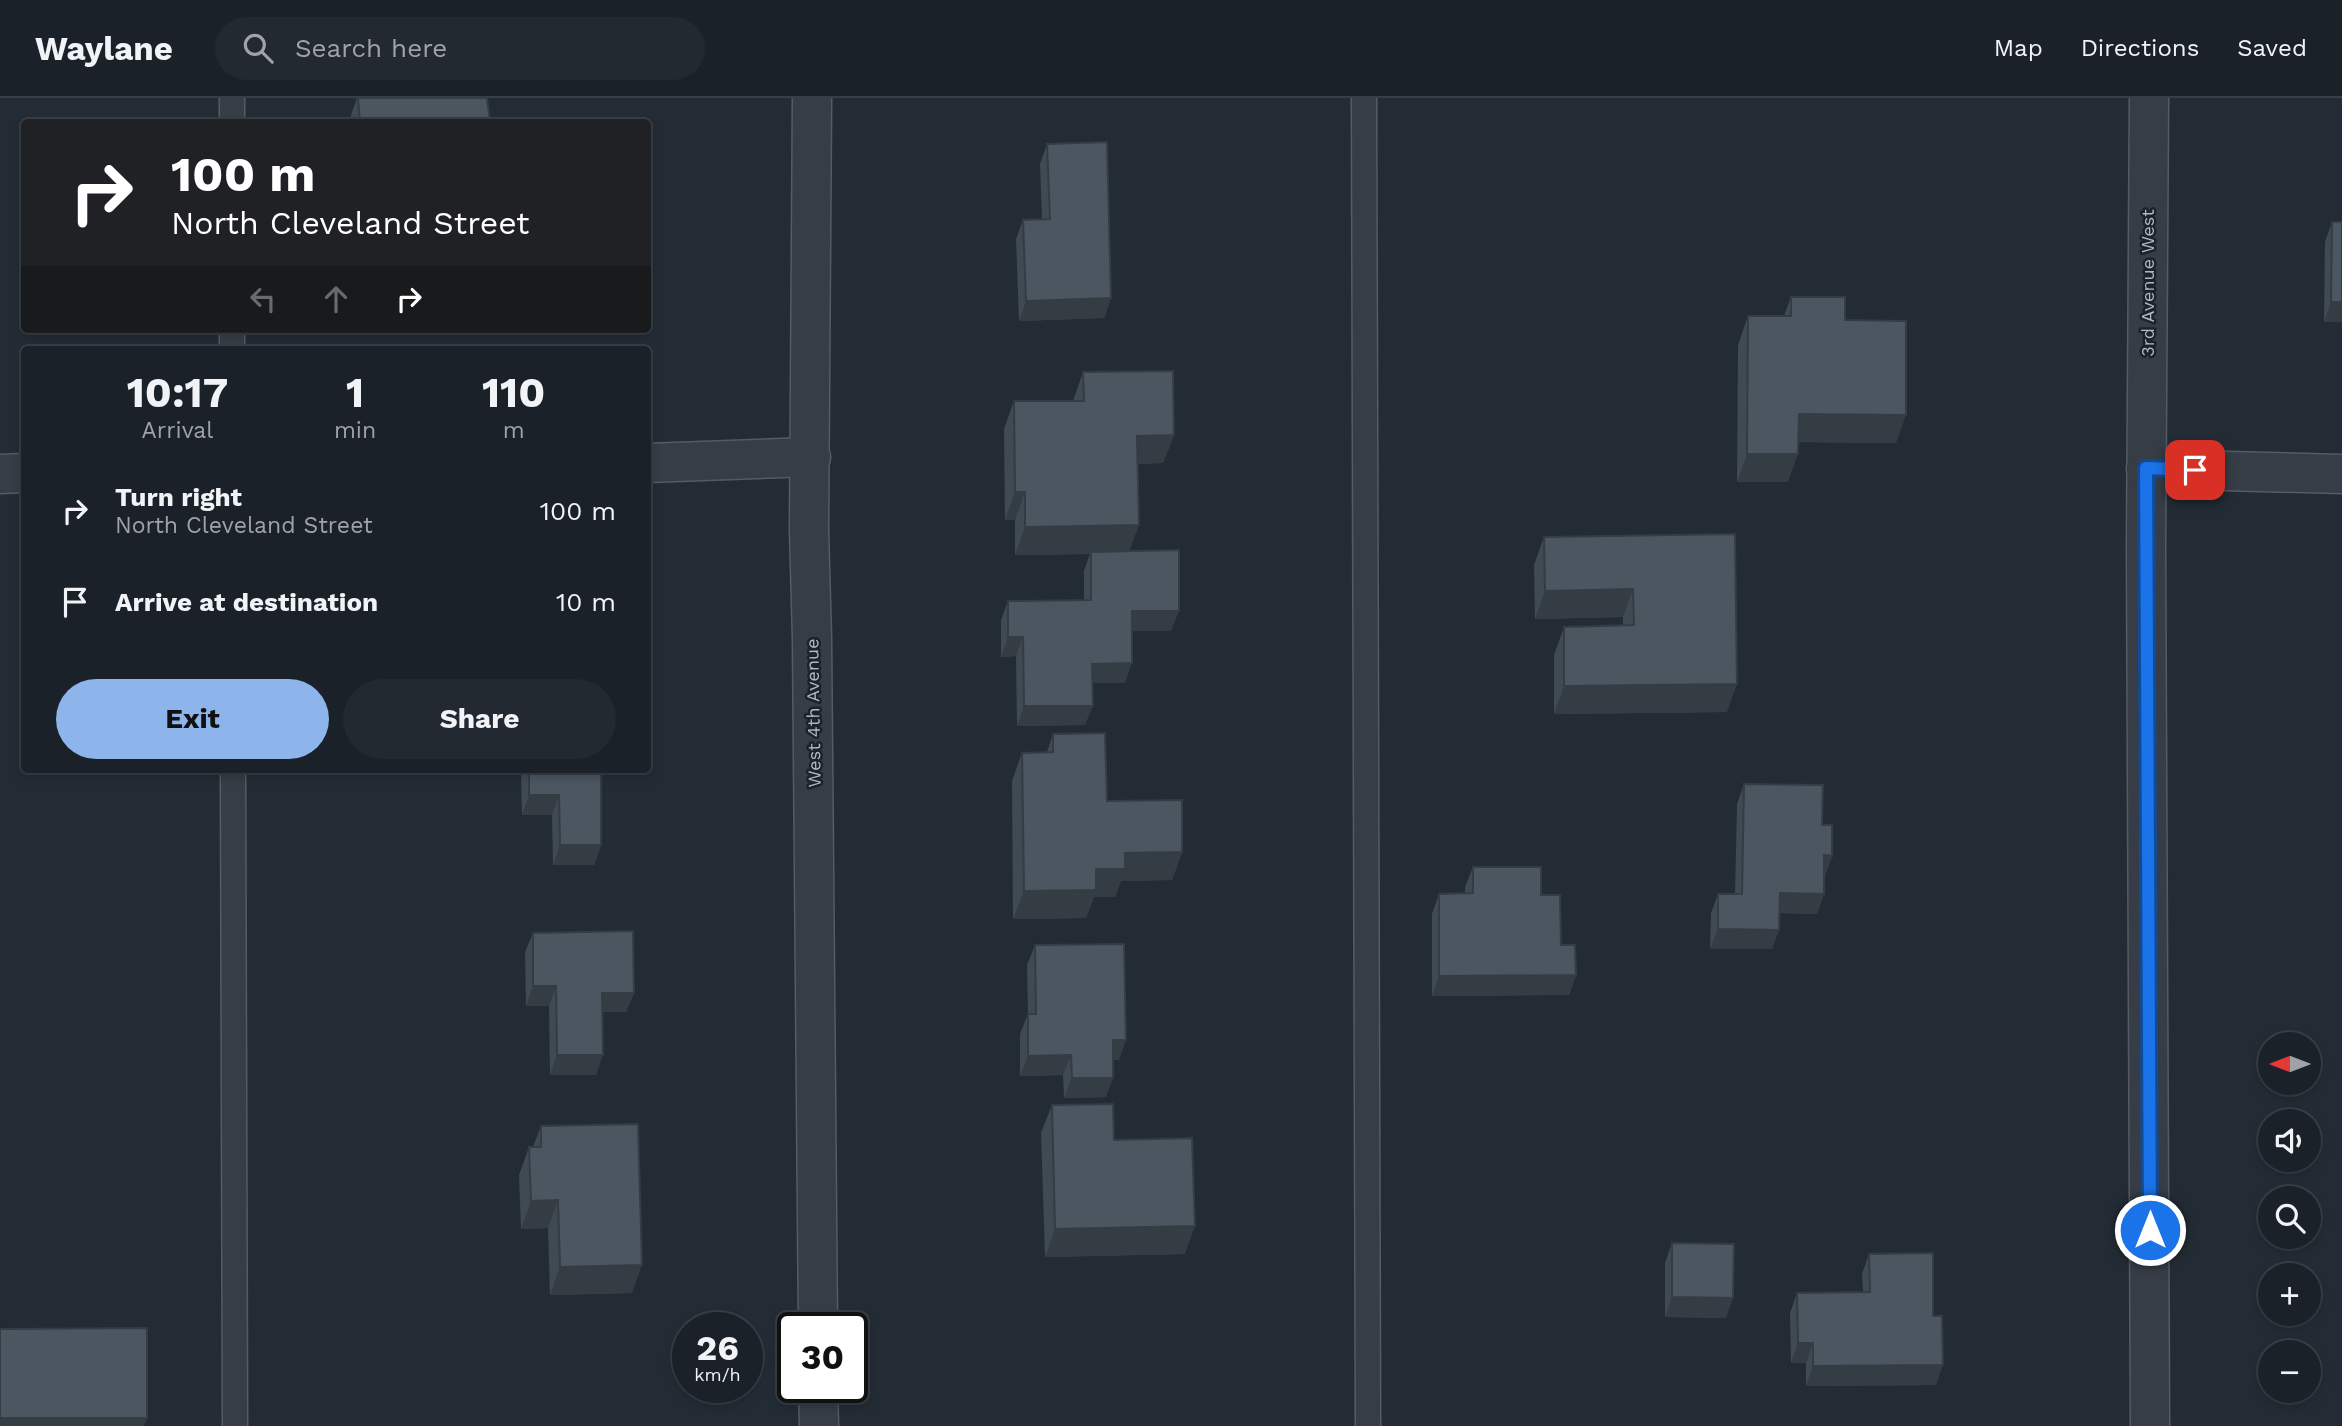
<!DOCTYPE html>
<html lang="en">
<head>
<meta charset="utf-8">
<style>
	body { margin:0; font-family:"Work Sans",sans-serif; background:#232930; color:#f1f3f6; height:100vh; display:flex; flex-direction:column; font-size:26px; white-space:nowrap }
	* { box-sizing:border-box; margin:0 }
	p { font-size:23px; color:#9fa3a8 }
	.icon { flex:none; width:38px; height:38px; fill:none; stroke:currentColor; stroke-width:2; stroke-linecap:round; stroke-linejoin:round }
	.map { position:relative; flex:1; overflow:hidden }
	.panel { position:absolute; left:21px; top:248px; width:630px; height:427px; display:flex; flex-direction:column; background:#1a2128; border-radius:7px; box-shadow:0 4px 10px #0003,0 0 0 2px #383e45 }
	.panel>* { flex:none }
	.hud { position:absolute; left:21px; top:21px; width:630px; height:214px; border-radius:7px; box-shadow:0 4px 10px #0003,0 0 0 2px #383e45; background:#202124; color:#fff; overflow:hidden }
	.needle { width:46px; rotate:270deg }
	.buttons { position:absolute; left:2258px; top:934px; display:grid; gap:14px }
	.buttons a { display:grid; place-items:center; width:63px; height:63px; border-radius:50%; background:#1a2128; box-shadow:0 4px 10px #0003,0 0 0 2px #383e45; font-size:35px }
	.speed { position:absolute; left:672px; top:1214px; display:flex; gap:14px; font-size:35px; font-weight:700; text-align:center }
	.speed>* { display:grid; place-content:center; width:91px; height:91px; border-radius:50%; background:#1a2128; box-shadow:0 4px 10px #0003,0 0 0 2px #383e45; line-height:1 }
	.speed small { font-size:18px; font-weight:400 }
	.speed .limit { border:4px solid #111; border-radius:10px; background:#fff; color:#111 }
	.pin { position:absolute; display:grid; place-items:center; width:60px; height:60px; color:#fff; margin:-30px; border-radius:14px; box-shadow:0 4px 10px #0006 }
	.me { position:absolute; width:77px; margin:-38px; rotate:0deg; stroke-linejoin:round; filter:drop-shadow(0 0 5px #0008) }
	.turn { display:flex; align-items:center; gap:24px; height:147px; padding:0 35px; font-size:32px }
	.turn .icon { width:91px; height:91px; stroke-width:2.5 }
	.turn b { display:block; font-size:49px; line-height:60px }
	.lanes { display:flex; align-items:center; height:66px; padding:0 35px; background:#0003; justify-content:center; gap:35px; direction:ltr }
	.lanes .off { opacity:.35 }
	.eta { display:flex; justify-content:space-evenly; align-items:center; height:119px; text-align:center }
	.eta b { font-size:42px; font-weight:700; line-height:49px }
	.action { display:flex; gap:14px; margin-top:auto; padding:14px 35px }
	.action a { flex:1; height:80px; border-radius:42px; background:#8db5eb; color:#111; font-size:28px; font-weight:700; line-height:80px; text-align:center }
	.action a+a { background:#232930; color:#f1f3f6 }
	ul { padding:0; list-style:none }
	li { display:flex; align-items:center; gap:21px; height:91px; padding:0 35px }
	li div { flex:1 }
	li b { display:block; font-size:26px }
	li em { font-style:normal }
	header { display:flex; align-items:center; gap:42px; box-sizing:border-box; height:98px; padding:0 35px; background:#1a2128; border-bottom:2px solid #383e45 }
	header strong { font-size:33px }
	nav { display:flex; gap:38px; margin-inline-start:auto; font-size:24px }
	.search { width:490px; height:63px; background:#232930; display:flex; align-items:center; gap:18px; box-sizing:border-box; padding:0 24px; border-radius:38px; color:#9fa3a8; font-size:26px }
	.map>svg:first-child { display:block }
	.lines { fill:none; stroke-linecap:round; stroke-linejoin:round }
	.lane-casing { stroke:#545b64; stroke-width:27 }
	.street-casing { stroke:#545b64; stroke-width:41 }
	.lane { stroke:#363d46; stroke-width:24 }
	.street { stroke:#363d46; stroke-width:38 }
	.wall { fill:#404a53 }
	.shaded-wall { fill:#343c44 }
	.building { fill:#4b5661; stroke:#343c44; stroke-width:2 }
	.route-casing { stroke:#114b97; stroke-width:18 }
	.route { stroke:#1a73e8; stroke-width:12 }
	.labels { text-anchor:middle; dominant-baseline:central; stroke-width:5; stroke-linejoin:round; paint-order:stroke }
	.street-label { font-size:18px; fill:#b1b8c3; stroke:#1b222b }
</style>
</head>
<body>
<header>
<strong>Waylane</strong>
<div class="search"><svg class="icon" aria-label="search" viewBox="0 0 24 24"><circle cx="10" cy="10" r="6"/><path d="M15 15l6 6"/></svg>Search here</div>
<nav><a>Map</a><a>Directions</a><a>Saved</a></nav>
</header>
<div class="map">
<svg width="2342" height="1328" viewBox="0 0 2342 1328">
	<rect width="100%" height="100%" fill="#232c35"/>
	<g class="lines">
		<g class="lane-casing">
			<g id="lane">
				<path d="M232 0V24"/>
				<path d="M1364 0 1368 1328"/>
				<path d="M232 231V252"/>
				<path d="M233 672 235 1328"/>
			</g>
		</g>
		<g class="street-casing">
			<g id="street">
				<path d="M812 0 809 432 812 541 818 1230"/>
				<path d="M2149 0 2146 449 2150 1328"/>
				<path d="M648 365 811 359"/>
				<path d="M2146 371 2342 376"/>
				<path d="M0 376 24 375"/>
				<path d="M818 1290 819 1328"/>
			</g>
		</g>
		<use href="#lane" class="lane"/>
		<use href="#street" class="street"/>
	</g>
	<g class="wall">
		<path d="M357 0H487L490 24H351V17Z"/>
		<path d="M1047 46 1111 200 1104 220 1019 223 1016 141 1023 122 1042 121 1040 66Z"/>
		<path d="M2332 124 2342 224H2324L2325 144Z"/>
		<path d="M1791 199 1896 345 1798 344 1788 384H1737L1738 247 1748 218H1784Z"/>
		<path d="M1083 274 1174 337 1163 365 1137 366 1139 427 1129 453 1171 533H1132L1125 585H1092L1085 627 1017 628 1016 558 1001 559V522L1008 503 1084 502V473L1090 456 1015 457V422H1005L1004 331 1014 303H1073Z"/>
		<path d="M1735 436 1727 614 1554 616V557L1564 529 1623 527V519L1535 521 1534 467 1544 439Z"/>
		<path d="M1053 636 1107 703 1182 754 1172 782 1121 783 1115 799H1094L1086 820 1013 821 1012 683 1022 655 1047 654Z"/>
		<path d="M522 672H601V747L594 767H553L552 717H522L521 676Z"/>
		<path d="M1744 686 1822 727 1832 758 1825 778H1824V796L1817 816 1779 815 1772 851H1710L1711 815 1718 796H1735L1737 706Z"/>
		<path d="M1473 769 1541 797 1561 847 1576 877 1569 897 1432 898V816L1439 796H1465V789Z"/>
		<path d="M533 835 634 895 626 914H602L596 977H550L549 908H526L525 854Z"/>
		<path d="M1035 847 1119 962H1113L1106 999 1064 1000 1063 977 1020 978V936L1028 916 1027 867Z"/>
		<path d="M1052 1007 1114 1042 1185 1156 1045 1159 1041 1035Z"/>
		<path d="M541 1028 632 1195 550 1197 548 1130 521 1131 519 1077 529 1049H533Z"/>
		<path d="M1672 1145 1726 1220 1665 1219V1165Z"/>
		<path d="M1869 1156 1933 1218 1936 1287 1806 1288V1265H1791L1790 1215 1797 1195H1863L1862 1176Z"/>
	</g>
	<g class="shaded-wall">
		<path d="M1111 200 1104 220 1019 223 1026 203Z"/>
		<path d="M2331 204H2342V224H2324Z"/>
		<path d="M1799 316 1906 317 1896 345 1788 344Z"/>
		<path d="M1174 337 1163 365 1127 366 1137 338Z"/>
		<path d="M1747 356H1798L1788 384H1737Z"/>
		<path d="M1015 394H1025L1015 422H1005Z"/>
		<path d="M1139 427 1128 455 1091 454 1090 456 1015 457 1025 429Z"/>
		<path d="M1633 491 1623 519 1535 521 1545 493Z"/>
		<path d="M1132 513H1179L1171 533H1125Z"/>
		<path d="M1008 539H1023L1016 558 1001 559Z"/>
		<path d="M1132 565 1125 585H1084L1092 566Z"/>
		<path d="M1737 586 1727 614 1554 616 1564 588Z"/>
		<path d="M1024 608H1093L1085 627 1017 628Z"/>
		<path d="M529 697H559L552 717H522Z"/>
		<path d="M560 747H601L594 767H553Z"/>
		<path d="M1182 754 1172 782 1121 783 1115 799H1094L1086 820 1013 821 1024 793 1096 771 1125 755Z"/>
		<path d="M1824 757 1832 758 1825 778 1817 777Z"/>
		<path d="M1780 795 1824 796 1817 816 1773 815Z"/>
		<path d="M1718 831 1779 832 1772 851H1710Z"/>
		<path d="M1576 877 1569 897 1432 898 1439 878Z"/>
		<path d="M533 888H556L549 908H526Z"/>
		<path d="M602 895H634L626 914H595Z"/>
		<path d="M1113 942H1126L1119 962H1106Z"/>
		<path d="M557 957H603L596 977H550Z"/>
		<path d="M1071 957 1063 977 1020 978 1028 958Z"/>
		<path d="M1072 980H1113L1106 999 1064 1000Z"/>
		<path d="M558 1102 548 1130 521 1131 531 1103Z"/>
		<path d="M1195 1128 1185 1156 1045 1159 1055 1131Z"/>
		<path d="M642 1167 632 1195 550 1197 560 1169Z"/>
		<path d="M1672 1199 1733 1200 1726 1220 1665 1219Z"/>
		<path d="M1798 1245H1813L1806 1265H1791Z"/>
		<path d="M1943 1267 1936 1287 1806 1288 1813 1268Z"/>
		<path d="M0 1320H147L144 1328H0Z"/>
	</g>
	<g class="building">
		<path d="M358 0H487L490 24H360Z"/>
		<path d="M1107 44 1111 200 1026 203 1023 122 1050 121 1047 46Z"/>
		<path d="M2332 124H2342V204H2331Z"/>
		<path d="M1791 199H1845V222L1906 223V317L1799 316 1798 356H1747L1748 218H1791Z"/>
		<path d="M1173 273 1174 337 1137 338 1139 427 1025 429V394H1015L1014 303H1084L1083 274Z"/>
		<path d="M1735 436 1737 586 1564 588V529L1634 527 1633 491 1545 493 1544 439Z"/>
		<path d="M1179 452V513H1132V565L1092 566 1093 608H1024L1023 539H1008V503L1091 502V454Z"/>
		<path d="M1105 635 1107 703 1182 702V754L1125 755V771H1096V792L1024 793 1022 655 1053 654V636Z"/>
		<path d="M529 672H601V747H560L559 697H529Z"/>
		<path d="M1744 686 1823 687 1822 727H1832V758L1824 757V796L1780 795 1779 832 1718 831V796H1742Z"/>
		<path d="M1473 769H1541V797H1560L1561 847H1575L1576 877 1439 878V796L1473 795Z"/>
		<path d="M633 833 634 895H602L603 957H557L556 888H533V835Z"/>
		<path d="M1124 846 1126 942H1113V980H1072L1071 957 1028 958V916H1036L1035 847Z"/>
		<path d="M1113 1006 1114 1042 1192 1040 1195 1128 1055 1131 1052 1007Z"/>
		<path d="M638 1026 642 1167 560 1169 558 1102 531 1103 529 1049H541V1028Z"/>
		<path d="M1672 1145 1734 1146 1733 1200 1672 1199Z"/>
		<path d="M1933 1155V1218H1942L1943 1267 1813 1268V1245H1798L1797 1195 1870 1194 1869 1156Z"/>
		<path d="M147 1230V1320H0V1231Z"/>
	</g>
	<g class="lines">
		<g class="route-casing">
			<path id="route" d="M2150 1132 2146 370 2195 372"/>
		</g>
		<use href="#route" class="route"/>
	</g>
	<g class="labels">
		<g class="street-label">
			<text transform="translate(2147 185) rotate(-90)">3rd Avenue West</text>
			<text transform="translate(813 615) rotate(-91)">West 4th Avenue</text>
		</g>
	</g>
</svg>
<div class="buttons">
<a><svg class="needle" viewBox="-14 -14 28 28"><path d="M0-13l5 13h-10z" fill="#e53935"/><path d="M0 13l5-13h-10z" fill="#9fa3a8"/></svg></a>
<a><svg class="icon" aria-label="sound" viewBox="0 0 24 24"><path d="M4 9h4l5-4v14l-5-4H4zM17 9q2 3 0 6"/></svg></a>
<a><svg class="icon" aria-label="search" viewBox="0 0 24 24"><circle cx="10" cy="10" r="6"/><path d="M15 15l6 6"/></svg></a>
<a>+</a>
<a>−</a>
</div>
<div class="speed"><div>26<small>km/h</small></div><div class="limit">30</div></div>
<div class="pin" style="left:2195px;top:372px;background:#d93025"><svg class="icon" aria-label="arrive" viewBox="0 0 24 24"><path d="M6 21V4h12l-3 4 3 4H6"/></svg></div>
<svg class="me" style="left:2150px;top:1132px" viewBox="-20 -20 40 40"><circle r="17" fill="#1a73e8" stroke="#fff" stroke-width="3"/><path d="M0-11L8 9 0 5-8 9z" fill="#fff"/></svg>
<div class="hud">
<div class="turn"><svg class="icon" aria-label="right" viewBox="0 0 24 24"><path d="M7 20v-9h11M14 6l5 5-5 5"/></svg><div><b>100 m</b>North Cleveland Street</div></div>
<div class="lanes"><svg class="icon off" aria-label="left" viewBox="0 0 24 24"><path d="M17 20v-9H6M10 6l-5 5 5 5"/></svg><svg class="icon off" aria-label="ahead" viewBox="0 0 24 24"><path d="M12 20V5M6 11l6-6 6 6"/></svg><svg class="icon" aria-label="right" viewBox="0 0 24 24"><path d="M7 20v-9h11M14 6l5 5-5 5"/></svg></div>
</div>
<section class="panel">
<div class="eta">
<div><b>10:17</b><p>Arrival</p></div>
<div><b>1</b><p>min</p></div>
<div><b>110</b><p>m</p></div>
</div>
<ul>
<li><svg class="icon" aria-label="right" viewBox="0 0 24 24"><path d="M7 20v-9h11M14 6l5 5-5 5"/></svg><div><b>Turn right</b><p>North Cleveland Street</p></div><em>100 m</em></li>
<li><svg class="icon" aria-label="arrive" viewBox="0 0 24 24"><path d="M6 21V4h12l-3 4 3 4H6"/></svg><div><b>Arrive at destination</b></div><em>10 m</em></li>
</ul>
<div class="action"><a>Exit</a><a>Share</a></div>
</section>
</div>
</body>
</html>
